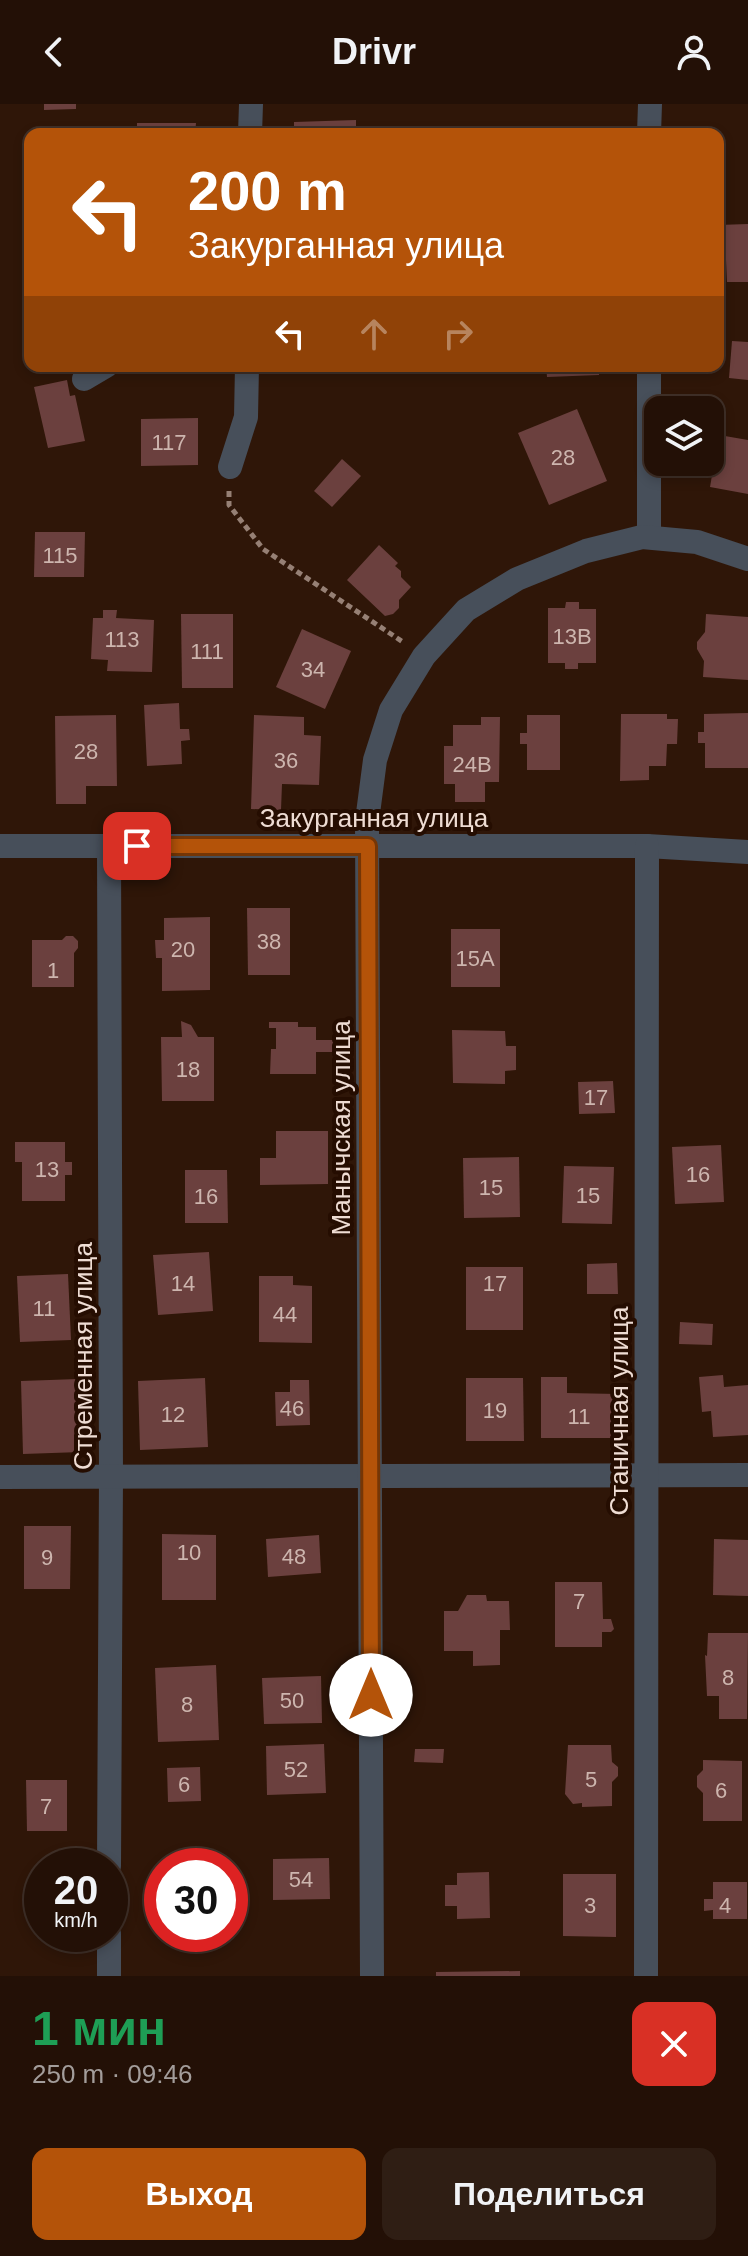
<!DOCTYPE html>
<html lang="ru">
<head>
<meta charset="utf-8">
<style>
	body { margin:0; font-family:Helvetica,sans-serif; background:#2f1e14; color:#f1f3f6; height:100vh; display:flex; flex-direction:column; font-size:30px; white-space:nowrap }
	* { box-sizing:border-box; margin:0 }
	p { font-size:26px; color:#a39d9b }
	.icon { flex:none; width:44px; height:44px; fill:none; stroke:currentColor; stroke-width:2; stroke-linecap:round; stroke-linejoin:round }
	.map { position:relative; height:1872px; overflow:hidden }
	.drawer { display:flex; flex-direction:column; background:#231006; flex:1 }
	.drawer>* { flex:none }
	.top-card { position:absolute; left:24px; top:24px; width:700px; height:244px; border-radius:16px; box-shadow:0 4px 12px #0003,0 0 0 2px #403028; background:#b45309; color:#fff; overflow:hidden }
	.fabs { position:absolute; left:644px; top:292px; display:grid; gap:16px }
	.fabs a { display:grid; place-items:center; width:80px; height:80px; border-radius:16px; background:#231006; box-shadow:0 4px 12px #0003,0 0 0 2px #403028; font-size:40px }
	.speed { position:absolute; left:24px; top:1744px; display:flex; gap:16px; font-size:40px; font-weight:700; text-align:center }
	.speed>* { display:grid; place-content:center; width:104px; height:104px; border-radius:50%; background:#231006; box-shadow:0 4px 12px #0003,0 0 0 2px #403028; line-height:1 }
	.speed small { font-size:20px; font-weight:400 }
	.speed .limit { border:12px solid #d22; background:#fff; color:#111 }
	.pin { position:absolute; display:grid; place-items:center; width:68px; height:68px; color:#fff; margin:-34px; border-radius:16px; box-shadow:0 4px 12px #0006 }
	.me { position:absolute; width:88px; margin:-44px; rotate:0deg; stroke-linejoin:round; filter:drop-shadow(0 0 6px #0008) }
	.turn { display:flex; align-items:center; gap:28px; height:168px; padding:0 32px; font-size:36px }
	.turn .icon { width:104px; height:104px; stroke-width:2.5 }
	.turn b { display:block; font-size:56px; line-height:68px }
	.lanes { display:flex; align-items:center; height:76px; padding:0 32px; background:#0003; justify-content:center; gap:40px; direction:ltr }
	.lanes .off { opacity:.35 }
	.round { display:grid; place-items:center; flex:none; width:84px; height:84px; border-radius:16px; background:#2f1e14 }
	.headline { display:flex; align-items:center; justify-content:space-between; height:136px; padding:0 32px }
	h1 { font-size:48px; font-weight:600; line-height:60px; color:#1e9e55 }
	.primary-button { display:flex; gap:16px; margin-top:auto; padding:16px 32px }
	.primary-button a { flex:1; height:92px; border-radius:16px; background:#b45309; color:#fff; font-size:32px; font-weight:600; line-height:92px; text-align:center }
	.primary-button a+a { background:#2f1e14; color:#f1f3f6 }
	header { display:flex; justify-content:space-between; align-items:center; height:104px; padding:0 32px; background:#231006; font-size:36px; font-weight:600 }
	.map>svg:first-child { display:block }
	.building { fill:#6b403e }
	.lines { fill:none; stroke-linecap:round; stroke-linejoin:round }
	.path { stroke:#968075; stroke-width:5; stroke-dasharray:6 4; stroke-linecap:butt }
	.minor { stroke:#474f5a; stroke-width:24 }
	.route-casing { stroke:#753606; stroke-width:20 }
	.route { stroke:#b45309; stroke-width:14 }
	.labels { text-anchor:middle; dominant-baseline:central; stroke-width:8; stroke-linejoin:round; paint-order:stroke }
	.number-label { font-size:22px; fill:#cdb5ae }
	.street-label { font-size:26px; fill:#eedcd3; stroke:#250d01 }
</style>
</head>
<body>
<header><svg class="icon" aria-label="back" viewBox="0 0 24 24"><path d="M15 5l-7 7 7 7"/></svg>Drivr<svg class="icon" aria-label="person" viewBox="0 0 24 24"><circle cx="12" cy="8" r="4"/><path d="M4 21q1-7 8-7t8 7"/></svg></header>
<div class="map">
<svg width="748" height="1872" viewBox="0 0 748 1872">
	<rect width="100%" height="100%" fill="#2f1608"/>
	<g class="building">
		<path d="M44 0H76V5L44 6Z"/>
		<path d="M356 16V30H294V18Z"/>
		<path d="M137 19H196L195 30H137Z"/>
		<rect x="524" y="26" width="64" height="4"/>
		<path d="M748 120V178H727L726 156H718V121Z"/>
		<path d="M732 237 748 238V276L729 274Z"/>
		<path d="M546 262H599V271L547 273Z"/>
		<path d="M67 276 70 292 75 291 85 337 48 344 34 283Z"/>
		<path d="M577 305 607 377 549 401 518 329Z"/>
		<path d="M198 314V361L141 362V315Z"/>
		<path d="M719 331 748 336V390L710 383Z"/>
		<path d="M342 355 361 372 332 403 314 387Z"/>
		<path d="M35 428H85L84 473H34Z"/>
		<path d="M379 441 398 459 395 462 401 467V473L411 483 399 496V504L393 510 385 512 347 476Z"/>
		<path d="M566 498H579V505H596V559H578V565H565V559H548V504H565Z"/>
		<path d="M103 506H117L116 514 154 516 152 568 107 567 108 556 91 555 93 514H103Z"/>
		<path d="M181 510H233V584H182Z"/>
		<path d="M706 510 748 513V576L703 573 704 557 697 545V538L705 528Z"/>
		<path d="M302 525 351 547 325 605 276 583Z"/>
		<path d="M179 599 180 625H189L190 636 181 637 182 660 147 662 144 601Z"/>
		<path d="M748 609V664H705V639H698V628H704V610Z"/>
		<path d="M621 610H667V615H678L677 640H667L666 662H649V676L620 677Z"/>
		<path d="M116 611 117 682H86V700H56L55 612Z"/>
		<path d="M254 611 304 613V631L321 632 319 681 282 680 281 706 251 705Z"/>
		<path d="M527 611H560V666H527V640H520V629H527Z"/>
		<path d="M481 613H500L499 678H485V698H455V680H444V642H453V621H481Z"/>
		<path d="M247 804H290V871H248Z"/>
		<path d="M210 813V886L162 887V854H156L155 836H164V814Z"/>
		<rect x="451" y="825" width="49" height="58"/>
		<path d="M66 832H73L78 837V844L74 849V883H32V836H62Z"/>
		<path d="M181 917 191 921 198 933H214V997H162L161 933H182Z"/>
		<path d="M269 918H298V923H316V936H334L333 948H316V970H270L271 945H276V924H269Z"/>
		<path d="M452 926 505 927 506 942H516V966L505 967V980L453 979Z"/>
		<path d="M613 977 615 1009 579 1010 578 978Z"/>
		<path d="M276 1027H328V1080L260 1081V1054H276Z"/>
		<path d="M15 1038H65V1058H72V1071H65V1097H22V1058H15Z"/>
		<path d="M721 1041 724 1098 675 1100 672 1043Z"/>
		<path d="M519 1053 520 1113 464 1114 463 1054Z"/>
		<path d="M564 1062 614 1063 612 1120 562 1119Z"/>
		<path d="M185 1066H227L228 1119H185Z"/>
		<path d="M209 1148 213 1207 158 1211 153 1151Z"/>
		<path d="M617 1159 618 1190H587V1160Z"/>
		<rect x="466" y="1163" width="57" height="63"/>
		<path d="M68 1170 71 1236 20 1238 17 1172Z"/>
		<path d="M259 1172H293V1181L312 1182V1239L259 1238Z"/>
		<path d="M680 1218 713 1220 712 1241 679 1240Z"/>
		<path d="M723 1271 724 1283 748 1281V1331L713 1333 711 1307 702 1308 699 1273Z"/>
		<path d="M541 1273H567V1289L617 1290V1334H541Z"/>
		<path d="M205 1274 208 1343 140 1346 138 1277Z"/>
		<path d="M466 1274H523L524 1337H466Z"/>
		<path d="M78 1275 81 1348 23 1350 21 1277Z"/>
		<path d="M290 1276H309L310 1321 276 1322 275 1288H290Z"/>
		<path d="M24 1422H71L70 1485H24Z"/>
		<path d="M162 1430 216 1431V1496H162Z"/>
		<path d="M319 1431 321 1469 268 1473 266 1435Z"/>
		<path d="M714 1435 748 1436V1492L713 1491Z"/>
		<path d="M555 1478H602L603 1515H611L614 1525 611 1528H602V1543H555Z"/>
		<path d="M467 1491H486L487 1497H509L510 1526H500V1561L473 1562V1547H444V1507H458Z"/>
		<path d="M708 1529H748L747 1615H719V1592H707L705 1551 707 1552Z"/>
		<path d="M216 1561 219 1636 158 1638 155 1564Z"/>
		<path d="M321 1572 322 1619 264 1620 262 1574Z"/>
		<path d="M324 1640 326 1689 267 1691 266 1642Z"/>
		<path d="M568 1641H611L612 1658 618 1663V1672L612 1678V1702L582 1703V1699L573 1700 565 1690Z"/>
		<path d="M415 1645H444L443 1659 414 1658Z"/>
		<path d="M703 1656 742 1657V1717H703V1689L697 1683V1672L703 1666Z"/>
		<path d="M200 1663 201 1697 168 1698 167 1664Z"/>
		<path d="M26 1676H67V1727H27Z"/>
		<path d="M329 1754 330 1795 273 1796V1755Z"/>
		<path d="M489 1768 490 1814 457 1815V1802H445V1781H457V1769Z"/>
		<path d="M563 1770H616V1833L563 1832Z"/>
		<path d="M713 1778H747V1815H713V1806L704 1807V1795H713Z"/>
		<path d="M520 1867V1872H436V1868Z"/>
	</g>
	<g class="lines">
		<path class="path" d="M229 387V401L263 445 403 538"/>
		<g class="minor">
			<path d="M250 30 251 0"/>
			<path d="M649 30 650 0"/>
			<path d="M84 275 106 262"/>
			<path d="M230 363 246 313 247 262"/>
			<path d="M649 433V262"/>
			<path d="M0 742H647L748 748"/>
			<path d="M109 742 111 1372 109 1762"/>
			<path d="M0 1373 748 1371"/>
			<path d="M109 1872V1830"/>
			<path d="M372 1872 367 717 375 656 391 606 424 552 466 506 517 475 586 447 642 433 697 438 748 455"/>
			<path d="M646 1872 647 742"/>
		</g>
	</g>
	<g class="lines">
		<g class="route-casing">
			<path id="route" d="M137 742H368L371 1591"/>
		</g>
		<use href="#route" class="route"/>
	</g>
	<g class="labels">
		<g class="number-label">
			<text x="169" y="338">117</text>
			<text x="563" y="353">28</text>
			<text x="60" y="451">115</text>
			<text x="572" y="532">13В</text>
			<text x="122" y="535">113</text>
			<text x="207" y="547">111</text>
			<text x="313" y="565">34</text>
			<text x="86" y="647">28</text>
			<text x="286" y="656">36</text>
			<text x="472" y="660">24В</text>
			<text x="269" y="837">38</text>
			<text x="183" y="845">20</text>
			<text x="475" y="854">15А</text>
			<text x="53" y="866">1</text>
			<text x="188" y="965">18</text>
			<text x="596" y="993">17</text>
			<text x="47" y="1065">13</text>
			<text x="698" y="1070">16</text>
			<text x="491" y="1083">15</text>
			<text x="588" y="1091">15</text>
			<text x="206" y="1092">16</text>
			<text x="183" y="1179">14</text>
			<text x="495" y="1179">17</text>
			<text x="44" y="1204">11</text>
			<text x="285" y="1210">44</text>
			<text x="292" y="1304">46</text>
			<text x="495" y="1306">19</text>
			<text x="173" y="1310">12</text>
			<text x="579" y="1312">11</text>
			<text x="189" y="1448">10</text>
			<text x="294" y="1452">48</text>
			<text x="47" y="1453">9</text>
			<text x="579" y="1497">7</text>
			<text x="728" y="1573">8</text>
			<text x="292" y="1596">50</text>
			<text x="187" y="1600">8</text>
			<text x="296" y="1665">52</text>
			<text x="591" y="1675">5</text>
			<text x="184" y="1680">6</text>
			<text x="721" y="1686">6</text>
			<text x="46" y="1702">7</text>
			<text x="301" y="1775">54</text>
			<text x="590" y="1801">3</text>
			<text x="725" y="1801">4</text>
		</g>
		<g class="street-label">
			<text x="374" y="714">Закурганная улица</text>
			<text transform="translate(341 1024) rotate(-90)">Манычская улица</text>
			<text transform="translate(83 1252) rotate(-90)">Стременная улица</text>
			<text transform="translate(619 1307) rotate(-90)">Станичная улица</text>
		</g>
	</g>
</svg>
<div class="fabs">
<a><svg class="icon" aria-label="layers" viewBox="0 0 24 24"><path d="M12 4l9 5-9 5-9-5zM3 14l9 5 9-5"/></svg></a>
</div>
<div class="speed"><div>20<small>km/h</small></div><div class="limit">30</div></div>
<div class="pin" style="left:137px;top:742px;background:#d93025"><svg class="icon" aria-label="arrive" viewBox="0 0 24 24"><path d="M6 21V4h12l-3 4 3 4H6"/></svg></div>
<svg class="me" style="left:371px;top:1591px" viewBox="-20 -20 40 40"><circle r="19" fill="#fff"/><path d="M0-13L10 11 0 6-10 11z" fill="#b45309"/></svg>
<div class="top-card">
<div class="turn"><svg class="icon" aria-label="left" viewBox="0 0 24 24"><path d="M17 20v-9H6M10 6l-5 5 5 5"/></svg><div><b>200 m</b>Закурганная улица</div></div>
<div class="lanes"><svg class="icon" aria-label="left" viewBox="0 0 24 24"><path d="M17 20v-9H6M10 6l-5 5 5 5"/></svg><svg class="icon off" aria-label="ahead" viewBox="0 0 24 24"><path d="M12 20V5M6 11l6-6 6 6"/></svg><svg class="icon off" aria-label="right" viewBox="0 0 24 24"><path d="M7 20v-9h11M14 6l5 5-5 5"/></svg></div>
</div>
</div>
<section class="drawer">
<div class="headline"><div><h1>1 мин</h1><p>250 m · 09:46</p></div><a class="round" style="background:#d93025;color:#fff"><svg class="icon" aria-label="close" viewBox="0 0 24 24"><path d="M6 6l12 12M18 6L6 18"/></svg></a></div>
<div class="primary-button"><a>Выход</a><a>Поделиться</a></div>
</section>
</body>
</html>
